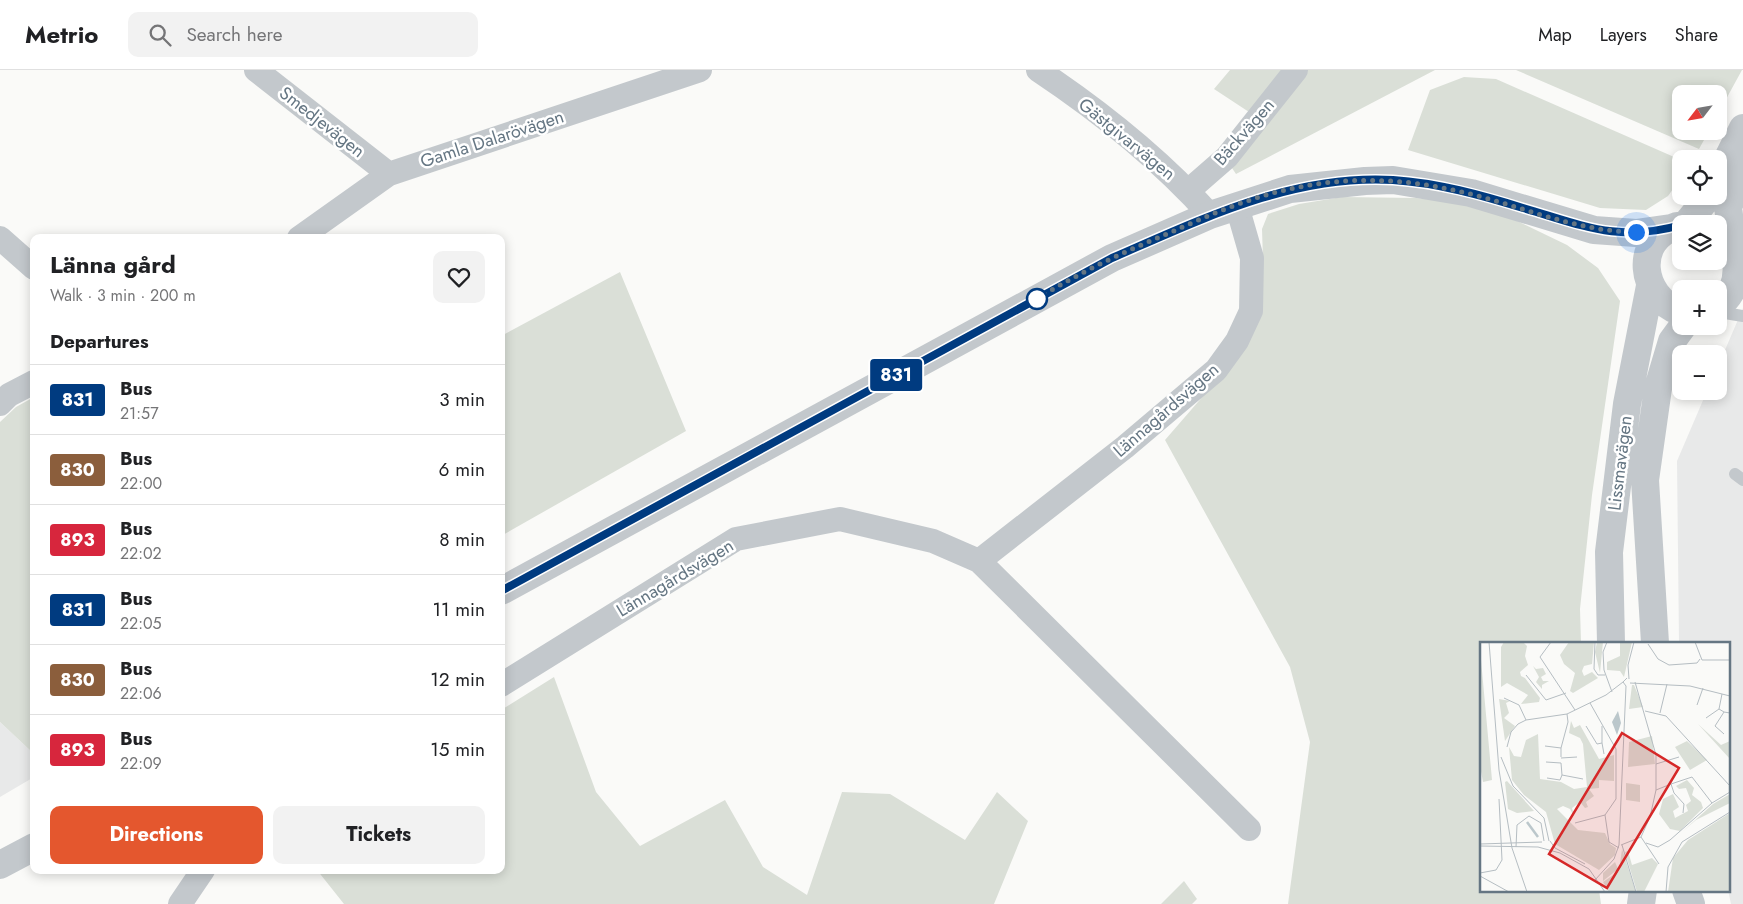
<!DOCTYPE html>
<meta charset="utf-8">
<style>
body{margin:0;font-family:Jost,sans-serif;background:#f2f2f2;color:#202124;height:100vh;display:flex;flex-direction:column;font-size:19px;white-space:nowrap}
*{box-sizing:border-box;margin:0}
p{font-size:16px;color:#757577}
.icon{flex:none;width:28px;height:28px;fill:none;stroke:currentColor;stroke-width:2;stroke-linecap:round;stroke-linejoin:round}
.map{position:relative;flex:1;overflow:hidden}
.panel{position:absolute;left:30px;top:164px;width:475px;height:640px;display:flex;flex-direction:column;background:#fff;border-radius:10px;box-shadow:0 2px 12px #0003}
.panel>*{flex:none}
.badge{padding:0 10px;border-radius:4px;font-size:18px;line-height:32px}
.needle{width:32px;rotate:239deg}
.fabs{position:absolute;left:1672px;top:15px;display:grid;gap:10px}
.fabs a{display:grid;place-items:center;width:55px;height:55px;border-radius:10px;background:#fff;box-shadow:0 2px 12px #0003;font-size:25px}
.you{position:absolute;width:25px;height:25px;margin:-12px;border:4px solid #fff;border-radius:50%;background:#1a73e8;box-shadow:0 0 0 8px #1a73e833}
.map>.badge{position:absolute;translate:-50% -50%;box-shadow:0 0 0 2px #fff}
h2{padding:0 20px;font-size:19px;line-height:45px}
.round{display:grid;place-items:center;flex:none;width:52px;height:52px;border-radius:10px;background:#f2f2f2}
.headline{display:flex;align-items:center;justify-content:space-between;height:85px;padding:0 20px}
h1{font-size:24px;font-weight:700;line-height:38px}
.primary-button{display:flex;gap:10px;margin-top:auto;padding:10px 20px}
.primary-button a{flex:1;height:58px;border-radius:10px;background:#e4572e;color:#fff;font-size:20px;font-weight:700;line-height:58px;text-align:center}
.primary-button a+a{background:#f2f2f2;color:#202124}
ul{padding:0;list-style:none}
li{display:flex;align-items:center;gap:15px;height:70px;padding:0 20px;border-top:1px solid #e0e0e0}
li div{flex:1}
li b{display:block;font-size:19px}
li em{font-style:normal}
li .badge{min-width:55px;font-weight:700;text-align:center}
header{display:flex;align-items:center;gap:30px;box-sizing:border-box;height:70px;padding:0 25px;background:#fff;border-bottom:1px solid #e0e0e0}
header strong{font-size:24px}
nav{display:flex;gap:28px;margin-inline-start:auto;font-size:18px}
.search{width:350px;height:45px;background:#f2f2f2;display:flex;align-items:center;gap:12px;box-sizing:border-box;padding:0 18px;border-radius:10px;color:#757577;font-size:19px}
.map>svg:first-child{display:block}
.built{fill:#e8e9e9}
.green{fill:#dadfd7}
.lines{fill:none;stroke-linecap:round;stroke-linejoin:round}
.service{stroke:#c3c8cc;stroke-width:12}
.minor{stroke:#c3c8cc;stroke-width:24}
.tertiary{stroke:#c3c8cc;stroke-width:28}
.line-casing{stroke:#fff;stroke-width:11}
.line{stroke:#003b80;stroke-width:8}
.walk{stroke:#657683;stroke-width:5;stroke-dasharray:0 9}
.stop-dot{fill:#fff;stroke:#003b80;stroke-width:2.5}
.labels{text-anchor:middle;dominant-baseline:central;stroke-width:5;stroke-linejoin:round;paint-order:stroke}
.street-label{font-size:18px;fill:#657683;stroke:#fff}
.inset-river{fill:none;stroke:#bbc7cb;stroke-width:2.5}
.inset-road{fill:none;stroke:#b5bdc2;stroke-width:1}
.view{fill:#d62828;fill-opacity:0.15;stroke:#d62828;stroke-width:2.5}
.inset-edge{fill:none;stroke:#657683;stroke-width:2.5}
</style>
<header>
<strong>Metrio</strong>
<div class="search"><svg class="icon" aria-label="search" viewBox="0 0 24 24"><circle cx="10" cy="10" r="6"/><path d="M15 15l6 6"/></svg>Search here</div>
<nav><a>Map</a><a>Layers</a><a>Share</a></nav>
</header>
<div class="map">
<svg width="1743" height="834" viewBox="0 0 1743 834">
<rect width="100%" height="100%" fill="#fafaf8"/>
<path class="built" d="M 1743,238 L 1743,834 L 1731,834 L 1728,820 L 1729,573 L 1679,573 L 1677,391 L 1707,321 L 1719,321 L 1719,294 Z
M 0,652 L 34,684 L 34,707 L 0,727 Z"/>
<path class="green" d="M 1230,0 L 1282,0 L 1249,42 L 1214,19 Z
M 1307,0 L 1435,0 L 1236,104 L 1230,95 Z
M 1516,0 L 1742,0 L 1719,42 L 1719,24 L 1681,24 L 1681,61 L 1709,61 L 1699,79 Z
M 1464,7 L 1496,9 L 1681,90 L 1681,108 L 1668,126 L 1646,140 L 1600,138 L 1408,80 L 1430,20 Z
M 1342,127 L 1416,128 L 1484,135 L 1567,175 L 1598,198 L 1620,231 L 1592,425 L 1580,539 L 1581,573 L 1482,573 L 1482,820 L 1599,820 L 1601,834 L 1288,834 L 1310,672 L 1290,597 L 1165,370 L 1217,310 L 1263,190 L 1262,159 L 1268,144 L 1299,134 Z
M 620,202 L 686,361 L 501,466 L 501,266 Z
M 34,327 L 34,684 L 0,652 L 0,352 L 16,337 Z
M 554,607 L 596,722 L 640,776 L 725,730 L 763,797 L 807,825 L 842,722 L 890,724 L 965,770 L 997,722 L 1028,751 L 994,834 L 344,834 L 317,800 L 501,800 L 501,640 Z
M 1184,811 L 1197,829 L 1192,834 L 1161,834 Z"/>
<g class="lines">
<path class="service" d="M 1719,242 L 1743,246
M 1735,404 L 1743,410"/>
<path class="minor" d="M 256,0 L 389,104
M 1038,0 C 1101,42 1160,89 1210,145
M 1188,121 L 1227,87 L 1296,0
M 0,168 L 34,198
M 299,168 L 389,104 L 700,0
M 0,334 L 9,325 L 34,312
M 979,491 L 1125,377 L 1216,300 L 1237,271 L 1251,241 L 1252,188 L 1237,136
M 501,615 L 736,469 L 840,449 L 933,471 L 979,491 L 1249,759
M 180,834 L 203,800"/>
<path class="tertiary" d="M 1719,106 L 1743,58
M 1687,153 L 1709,126
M 1677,156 C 1633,169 1639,227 1681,242
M 1719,162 C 1742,179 1743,218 1719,235
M 1733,177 L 1728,137 L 1743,102
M 501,521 L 1112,188 L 1210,145 L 1290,119 L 1365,111 L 1393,110 L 1471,123 L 1594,160 L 1636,163 L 1671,158
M 1611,573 L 1609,482 L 1627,334 L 1650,216
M 1655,573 L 1645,410 L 1658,318 L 1672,271 L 1683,256
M 0,795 L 34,777
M 1686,820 L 1691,834
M 1641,834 L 1643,820"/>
</g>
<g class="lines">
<g class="line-casing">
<path id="line" d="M 501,521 L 1112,188 C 1202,149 1293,104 1393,110 C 1438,113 1481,125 1523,138 C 1582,155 1618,173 1681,155"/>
</g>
<use href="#line" class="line"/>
<path class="walk" d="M 1037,229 C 1081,201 1129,180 1176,160 C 1212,144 1251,127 1290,119 C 1342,107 1397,108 1448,119 C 1511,131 1572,162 1636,162"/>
</g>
<circle class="stop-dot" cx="1037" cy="229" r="10"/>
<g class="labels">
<g class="street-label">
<text transform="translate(322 52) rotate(38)">Smedjevägen</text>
<text transform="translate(1244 62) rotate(-49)">Bäckvägen</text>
<text transform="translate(492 69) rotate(-18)">Gamla Dalarövägen</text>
<text transform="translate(1127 69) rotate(39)">Gästgivarvägen</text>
<text transform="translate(1166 340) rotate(-41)">Lännagårdsvägen</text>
<text transform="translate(1620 393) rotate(-83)">Lissmavägen</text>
<text transform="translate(675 508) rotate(-31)">Lännagårdsvägen</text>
</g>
</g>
<g transform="translate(1480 572)">
<rect width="250" height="250" fill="#fafaf8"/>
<path d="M 24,0 L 43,0 L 47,4 L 45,14 L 48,23 L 40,30 L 41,34 L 45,36 L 60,56 L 59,60 L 41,62 L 48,53 L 27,41 L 21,45 L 21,5 ZM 89,0 L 114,0 L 112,22 L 104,24 L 102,29 L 104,34 L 112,30 L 118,36 L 93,51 L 90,49 L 95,31 L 84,22 L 80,13 ZM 117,0 L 123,0 L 120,31 L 115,10 ZM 140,0 L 152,0 L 144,35 L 140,29 L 127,28 L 127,20 L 140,14 ZM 0,7 L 12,138 L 3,140 L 0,124 ZM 53,24 L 56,27 L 63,26 L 66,32 L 61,35 L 63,39 L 69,39 L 62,43 L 62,47 L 56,40 L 59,35 ZM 152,43 L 154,43 L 163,65 L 149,67 ZM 19,57 L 30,59 L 26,61 L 29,71 L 24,76 L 35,84 L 25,99 ZM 91,79 L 94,86 L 100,83 L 119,117 L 134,113 L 134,139 L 119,138 L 119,146 L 109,147 L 114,154 L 106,160 L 108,165 L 105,166 L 100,160 L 92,166 L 94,174 L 90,167 L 83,164 L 77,167 L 98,188 L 125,191 L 130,202 L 136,206 L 135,213 L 119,228 L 75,202 L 66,170 L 44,153 L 32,138 L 29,105 L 34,114 L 41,115 L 46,98 L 58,92 L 60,137 L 81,140 L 94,147 L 107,145 L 103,102 L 100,96 L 89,91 ZM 218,82 L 241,103 L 250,99 L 250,117 ZM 172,94 L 175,122 L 148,125 L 149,100 ZM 207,99 L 227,118 L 210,128 L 195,105 ZM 207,138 L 214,146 L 212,153 L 221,160 L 223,166 L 200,189 L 190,187 L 179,172 L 183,157 L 193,152 L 199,165 L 193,169 L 195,176 L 208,169 L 206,163 L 211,159 L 206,146 L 199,147 L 196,144 ZM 27,139 L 54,169 L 37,171 L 28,167 L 25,140 ZM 146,141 L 160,143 L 160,160 L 146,158 ZM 250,152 L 250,161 L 216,178 L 202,190 L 233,162 ZM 250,171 L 250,250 L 188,250 L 193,216 L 208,198 ZM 142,207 L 156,250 L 129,250 L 123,240 L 139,229 ZM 148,209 L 152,223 L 172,216 L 178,222 L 164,250 L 157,250 L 145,210 ZM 135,220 L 138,227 L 123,239 L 123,231 Z" fill="#dadfd7"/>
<path d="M 138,69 L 141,81 L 137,93 L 132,80 Z" fill="#bbc7cb"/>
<path class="inset-river" d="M 47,180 L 58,195"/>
<path class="inset-road" d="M 9,0 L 19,128 L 32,206 L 47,250M 71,0 L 60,15 L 95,68M 115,0 L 114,27 L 118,33 L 125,33M 127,0 L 123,10 L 124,28 L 132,50M 215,0 L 222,18 L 250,18M 168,2 L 178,17 L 189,23 L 217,21 L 220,17M 46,33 L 66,58 L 86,51M 149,37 L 148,23 L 154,0M 155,40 L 176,113 L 176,148 L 170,175 L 161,195M 150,41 L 210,44 L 250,54M 24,56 L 39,63 L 46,78M 217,63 L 223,46M 239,67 L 242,52M 165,69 L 186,74 L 250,144M 180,71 L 187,42M 226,76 L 239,67 L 244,70M 106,84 L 117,102 L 122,101 L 124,112M 244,92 L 235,84 L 244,70 L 250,71M 122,101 L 122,84M 65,104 L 81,106 L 81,115M 27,105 L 31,90 L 38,82 L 46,78 L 87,72 L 126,53 L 143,40M 81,106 L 88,80 L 87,72M 21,115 L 33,144 L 64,176 L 69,199M 81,116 L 97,115M 66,120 L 81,121 L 82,133M 176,122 L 199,115M 67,136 L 80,138 L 82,133 L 103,137M 176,148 L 191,142M 203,171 L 204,162 L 194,151 L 191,142 L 212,135 L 232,161M 125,173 L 129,200 L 139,206M 95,181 L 125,173 L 136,157 L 136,107 L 110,61M 161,195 L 179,222M 70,199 L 75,206 L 105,222M 166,201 L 178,205 L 190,198 L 232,161 L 250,150M 0,202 L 62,200M 141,203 L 161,195M 142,203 L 156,250M 0,204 L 58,205 L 80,211 L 109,227 L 125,250M 36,205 L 37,183 L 49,174 L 61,181 L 64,199M 0,231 L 16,228 L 22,218 L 19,157M 0,234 L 29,250M 115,238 L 134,217 L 139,203 L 146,44 L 143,40 L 147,36M 186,250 L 188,225 L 202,200 L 250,170"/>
<path class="view" d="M 142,91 L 199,126 L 127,246 L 69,212 Z"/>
<rect width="250" height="250" class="inset-edge"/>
</g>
</svg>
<div class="fabs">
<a><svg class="needle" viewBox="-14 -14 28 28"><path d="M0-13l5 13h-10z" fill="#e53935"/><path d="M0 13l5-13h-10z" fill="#757577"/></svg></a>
<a><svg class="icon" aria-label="locate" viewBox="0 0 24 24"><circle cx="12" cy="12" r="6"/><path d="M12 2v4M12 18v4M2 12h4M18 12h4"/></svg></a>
<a><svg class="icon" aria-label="layers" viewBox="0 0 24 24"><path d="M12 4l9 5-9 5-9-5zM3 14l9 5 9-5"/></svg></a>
<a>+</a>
<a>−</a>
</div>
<div class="you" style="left:1636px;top:162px"></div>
<b class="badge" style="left:896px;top:305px;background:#003b80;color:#fff">831</b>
<section class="panel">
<div class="headline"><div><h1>Länna gård</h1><p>Walk · 3 min · 200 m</p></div><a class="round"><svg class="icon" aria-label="heart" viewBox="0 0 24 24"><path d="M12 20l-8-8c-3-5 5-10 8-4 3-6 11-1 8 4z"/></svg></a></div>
<h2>Departures</h2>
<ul>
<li><span class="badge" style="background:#003b80;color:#fff">831</span><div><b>Bus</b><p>21:57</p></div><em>3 min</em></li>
<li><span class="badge" style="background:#8b5e3c;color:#fff">830</span><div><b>Bus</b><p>22:00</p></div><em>6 min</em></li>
<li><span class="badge" style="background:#d7263d;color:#fff">893</span><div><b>Bus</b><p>22:02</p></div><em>8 min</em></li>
<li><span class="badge" style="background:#003b80;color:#fff">831</span><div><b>Bus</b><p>22:05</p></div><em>11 min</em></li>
<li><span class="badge" style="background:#8b5e3c;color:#fff">830</span><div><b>Bus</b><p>22:06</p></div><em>12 min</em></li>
<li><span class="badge" style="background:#d7263d;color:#fff">893</span><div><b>Bus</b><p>22:09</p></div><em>15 min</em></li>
</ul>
<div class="primary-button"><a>Directions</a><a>Tickets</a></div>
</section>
</div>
